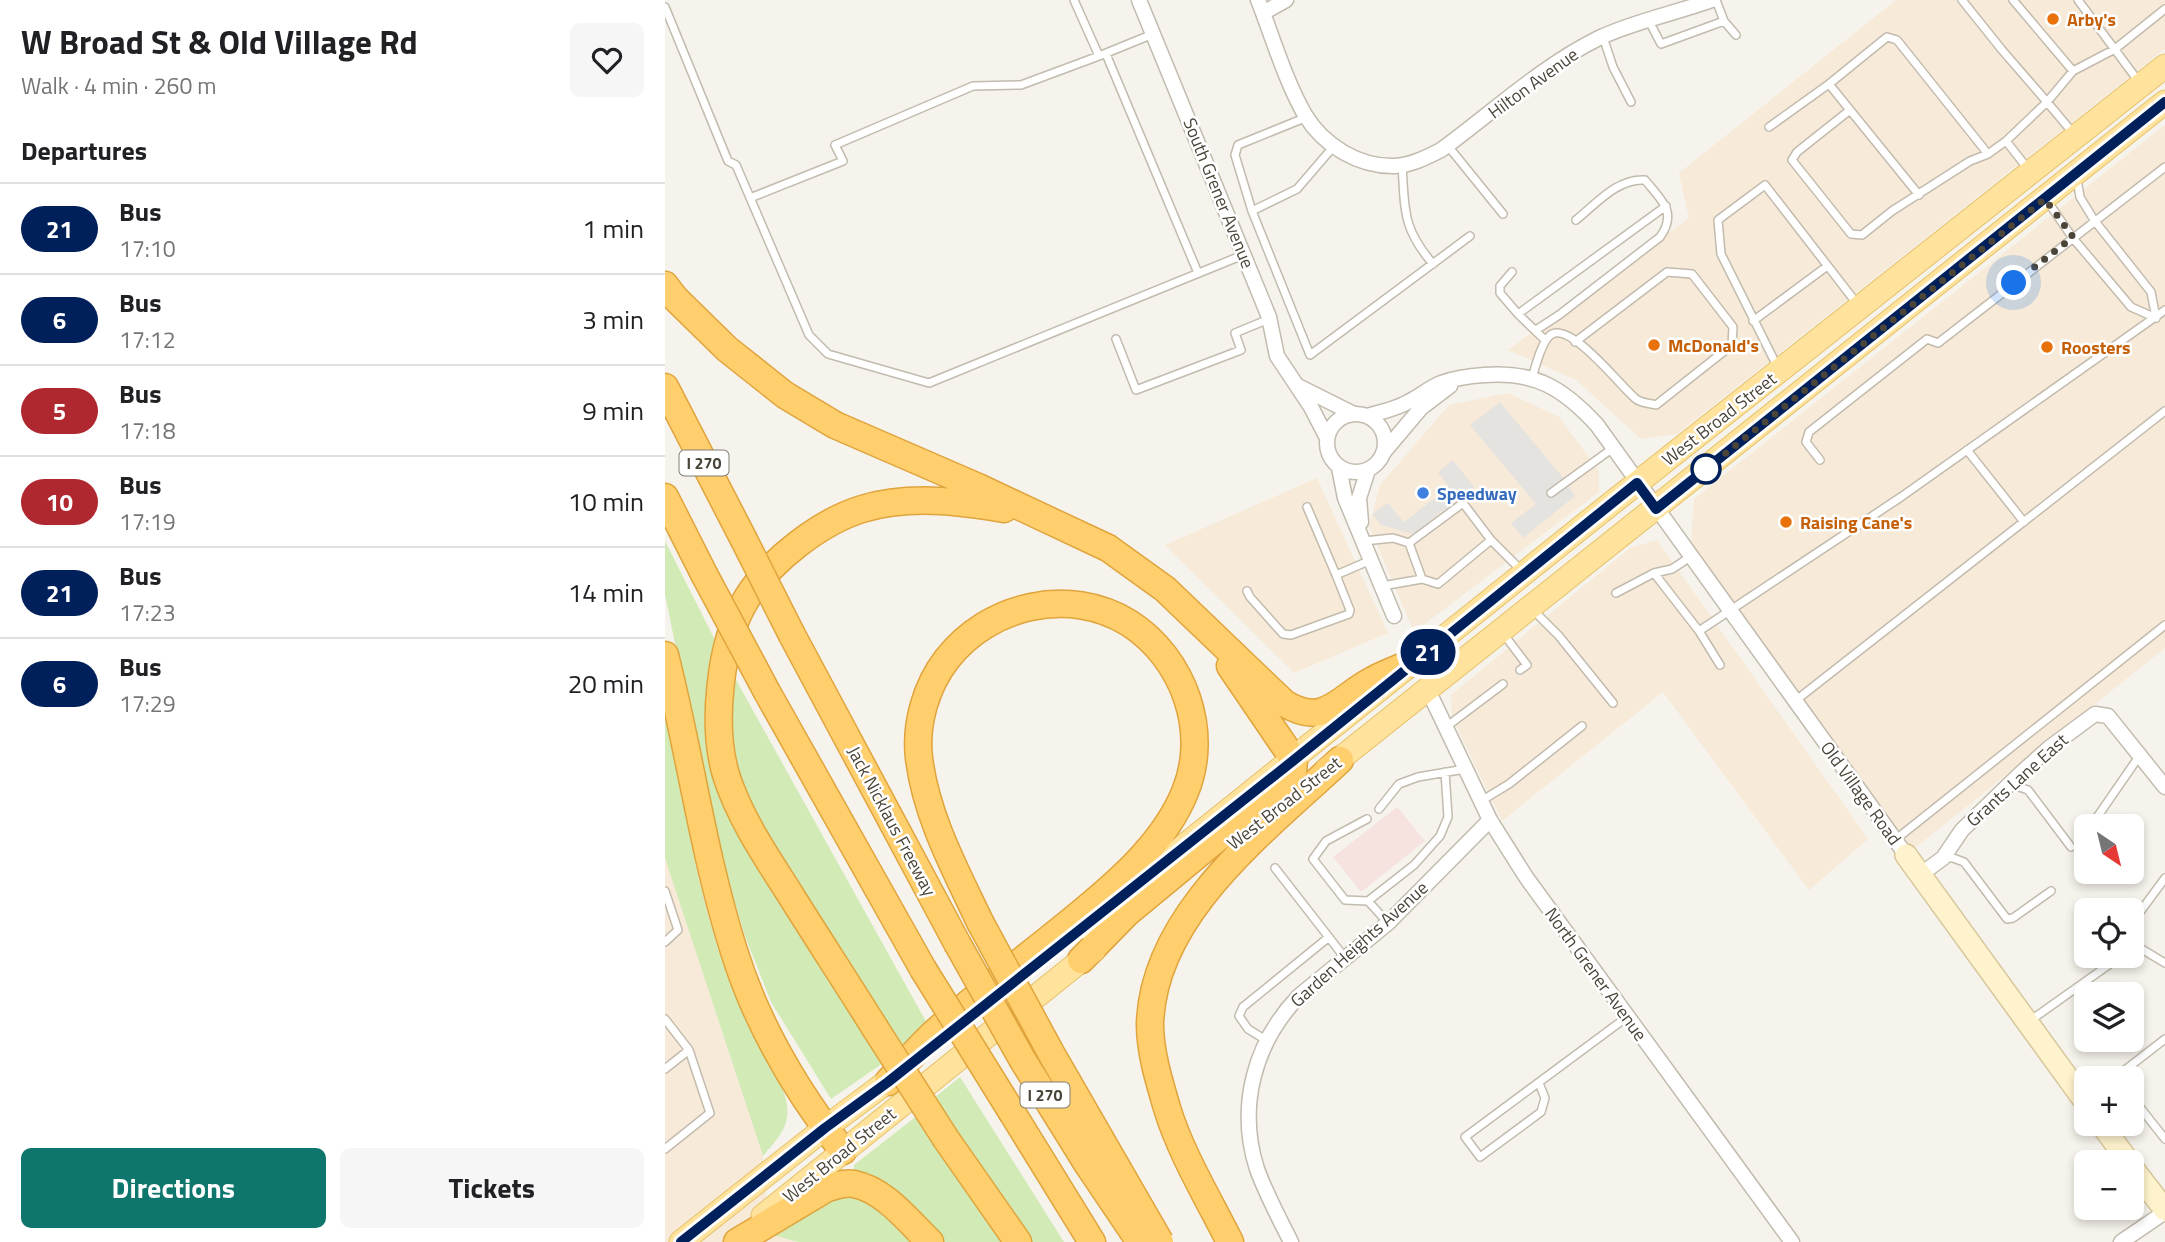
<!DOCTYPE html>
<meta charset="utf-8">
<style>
body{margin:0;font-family:"Titillium Web",sans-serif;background:#f6f6f6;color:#202124;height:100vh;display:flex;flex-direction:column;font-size:26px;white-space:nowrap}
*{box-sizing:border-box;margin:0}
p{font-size:23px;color:#757577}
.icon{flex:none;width:38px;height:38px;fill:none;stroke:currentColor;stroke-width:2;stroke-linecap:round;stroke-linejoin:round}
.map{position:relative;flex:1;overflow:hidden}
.details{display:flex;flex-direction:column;background:#fff;width:665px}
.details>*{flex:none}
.badge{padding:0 14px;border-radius:23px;font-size:24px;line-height:46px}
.needle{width:46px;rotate:145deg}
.controls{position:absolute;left:1409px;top:814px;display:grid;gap:14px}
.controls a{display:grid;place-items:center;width:70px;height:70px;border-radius:10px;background:#fff;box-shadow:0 4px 10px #0003;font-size:35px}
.you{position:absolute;width:35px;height:35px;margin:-18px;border:5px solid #fff;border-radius:50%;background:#1a73e8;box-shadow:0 0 0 10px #1a73e833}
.map>.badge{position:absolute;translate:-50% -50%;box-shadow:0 0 0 4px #fff}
h2{padding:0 21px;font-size:26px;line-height:63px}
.round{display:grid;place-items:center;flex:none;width:74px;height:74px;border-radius:10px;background:#f6f6f6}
.head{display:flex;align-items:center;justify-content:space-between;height:119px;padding:0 21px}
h1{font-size:33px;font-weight:700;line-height:52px}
.cta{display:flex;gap:14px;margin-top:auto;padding:14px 21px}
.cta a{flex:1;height:80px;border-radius:10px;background:#0f766e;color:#fff;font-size:28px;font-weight:700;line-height:80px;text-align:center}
.cta a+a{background:#f6f6f6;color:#202124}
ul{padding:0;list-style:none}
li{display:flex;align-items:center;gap:21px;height:91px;padding:0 21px;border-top:2px solid #e0e0e0}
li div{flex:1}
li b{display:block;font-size:26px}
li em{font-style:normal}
li .badge{min-width:77px;font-weight:700;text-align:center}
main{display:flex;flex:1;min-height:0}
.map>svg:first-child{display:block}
.commercial{fill:#f7ead8}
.medical{fill:#f6e3e0}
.green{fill:#d2eab5}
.parking{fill:#e5e3e0}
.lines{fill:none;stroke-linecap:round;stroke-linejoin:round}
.lane-casing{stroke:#c2bbae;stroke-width:10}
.street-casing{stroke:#c2bbae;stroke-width:17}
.secondary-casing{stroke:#d6c79b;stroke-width:24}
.primary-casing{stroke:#e6c16a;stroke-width:25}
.highway-casing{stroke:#e0a43c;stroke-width:29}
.lane{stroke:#fff;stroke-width:7}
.street{stroke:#fff;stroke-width:14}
.secondary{stroke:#fff3cd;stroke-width:21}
.primary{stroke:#ffe39c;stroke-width:23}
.highway{stroke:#ffcf6e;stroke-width:26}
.highway-bridge-casing{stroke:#e0a43c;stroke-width:29;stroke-linecap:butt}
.highway-bridge{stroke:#ffcf6e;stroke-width:26}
.line-casing{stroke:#fff;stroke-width:16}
.line{stroke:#00205b;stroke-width:10}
.walk{stroke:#4b4439;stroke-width:7;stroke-dasharray:0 12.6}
.food-dot{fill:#e8710a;stroke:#fff;stroke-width:2.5}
.stop-dot{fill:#fff;stroke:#00205b;stroke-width:3.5}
.shop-dot{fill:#3f7fe0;stroke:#fff;stroke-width:2.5}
.labels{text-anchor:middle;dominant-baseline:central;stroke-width:5;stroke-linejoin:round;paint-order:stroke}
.shield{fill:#fff;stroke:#817c74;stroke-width:2}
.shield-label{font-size:16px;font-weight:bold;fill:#4b4439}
.food-label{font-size:18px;font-weight:bold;fill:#c56008;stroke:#fff;text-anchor:start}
.street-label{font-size:18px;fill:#4b4439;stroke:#fff}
.shop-label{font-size:18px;font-weight:bold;fill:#366cbe;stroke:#fff;text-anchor:start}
</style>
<main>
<section class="details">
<div class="head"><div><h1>W Broad St &amp; Old Village Rd</h1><p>Walk · 4 min · 260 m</p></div><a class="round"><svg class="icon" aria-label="heart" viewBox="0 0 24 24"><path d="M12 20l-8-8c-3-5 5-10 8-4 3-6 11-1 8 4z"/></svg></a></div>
<h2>Departures</h2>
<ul>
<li><span class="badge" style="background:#00205b;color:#fff">21</span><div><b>Bus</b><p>17:10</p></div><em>1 min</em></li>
<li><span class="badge" style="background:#00205b;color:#fff">6</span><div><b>Bus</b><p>17:12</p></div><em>3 min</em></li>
<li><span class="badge" style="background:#af272f;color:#fff">5</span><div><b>Bus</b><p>17:18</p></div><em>9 min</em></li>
<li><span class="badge" style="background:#af272f;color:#fff">10</span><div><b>Bus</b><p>17:19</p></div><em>10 min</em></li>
<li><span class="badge" style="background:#00205b;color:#fff">21</span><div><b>Bus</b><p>17:23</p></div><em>14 min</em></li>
<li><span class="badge" style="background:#00205b;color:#fff">6</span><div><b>Bus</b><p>17:29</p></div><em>20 min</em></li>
</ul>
<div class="cta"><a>Directions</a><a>Tickets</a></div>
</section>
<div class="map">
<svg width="1500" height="1242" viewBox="0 0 1500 1242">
<rect width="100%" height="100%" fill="#f6f3ec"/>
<path class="commercial" d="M 1231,0 L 1500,0 L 1500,49 L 1012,434 L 976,439 L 911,380 L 843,350 L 1024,218 L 1014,173 Z
M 1500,125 L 1500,648 L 1241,855 L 1025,557 L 1029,499 Z
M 843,393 L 894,417 L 934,471 L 934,492 L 749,632 L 704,526 L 715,485 L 784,405 Z
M 652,478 L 723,633 L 629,673 L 500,545 Z
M 992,540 L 1203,839 L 1144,890 L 998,692 L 837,821 L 787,717 L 786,695 L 965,548 Z
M 0,858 L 98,1156 L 104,1234 L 133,1242 L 0,1242 Z"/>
<path class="medical" d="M 732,807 L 760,841 L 696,892 L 668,857 Z"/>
<path class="green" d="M 0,541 L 53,646 L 44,734 L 218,1063 L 166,1099 L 106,1002 L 80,936 L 48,831 L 0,594 Z
M 66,671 L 263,1025 L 235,1047 L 98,838 L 63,746 Z
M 0,691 C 15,783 28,878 59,966 C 69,995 81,1022 95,1049 C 103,1063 116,1080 120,1096 C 128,1124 115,1136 98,1156 L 0,858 Z
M 295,1077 L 399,1242 L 363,1242 L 269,1098 Z
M 253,1115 L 340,1242 L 274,1242 L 189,1172 L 189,1165 Z
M 187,1196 L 216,1208 L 251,1242 L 133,1242 L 104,1234 L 158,1201 Z"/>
<path class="parking" d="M 835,402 L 900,480 L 910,496 L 858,538 L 846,523 L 871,504 L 805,425 Z
M 788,460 L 809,487 L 748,534 L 716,525 L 707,514 L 723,503 L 739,522 L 784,487 L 773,472 Z"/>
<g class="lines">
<g class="lane-casing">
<path id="lane" d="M 409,0 L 434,56 L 488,34
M 1297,0 L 1337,50 L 1382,102 L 1341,141 L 1323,154 L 1305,161 L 1227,211 L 1197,235 L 1186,234 L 1127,160 L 1132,152 L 1185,110 L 1164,84 L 1222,37 L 1232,40 L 1323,154
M 1348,0 L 1408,71
M 1413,0 L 1474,82
M 0,7 L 63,161 L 71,165 L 144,335 L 163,354 L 264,383 L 578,255
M 984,21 L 996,44 L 1059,21 L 1051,0
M 1059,21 L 1071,35
M 938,37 L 948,67 L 966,102
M 441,54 L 533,273
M 1185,110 L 1254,195
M 642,117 L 573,145 L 570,155 L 587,211 L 645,355 L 805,236
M 1104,127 L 1164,84
M 1408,133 L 1382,102 L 1408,71 L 1450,49 L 1500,9
M 1341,141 L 1363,169
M 783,146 L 838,214
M 737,165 C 740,210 737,228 768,264
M 1412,179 L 1415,197 L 1429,220 L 1486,292 L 1491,318
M 85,198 L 178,161 L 170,145 L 308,86 L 356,85 L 434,56
M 1381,199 L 1407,237 L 1466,307 L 1491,318
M 587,211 L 632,189 L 669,146
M 847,272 L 835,286 L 835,293 L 853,314
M 1088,321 L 1161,267
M 871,330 L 894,315 L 995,237 C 1013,212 996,200 980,180 C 953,178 932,203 911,220
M 451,339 L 471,390 L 576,350 L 570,333 L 604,319
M 880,340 L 853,314 L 1001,206
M 1112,366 L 1056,254 L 1053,220 L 1100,185 L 1193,305
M 867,378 C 870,368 877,339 887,334 C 908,324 955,386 971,399 C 976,403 984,403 991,405 L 1067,345 L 1068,327 L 1027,274 L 1002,272 L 910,342
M 1302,450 L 1359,522
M 1155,460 L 1141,442 L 1144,432 L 1262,339 L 1273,343 L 1500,167
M 886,493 L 948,448
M 642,507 L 671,575
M 699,541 L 728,538 L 744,543 L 798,503 L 826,540 L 857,571
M 744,543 L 757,579 L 773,584 L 826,540
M 989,573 L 1007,569 L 1025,557
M 717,586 L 757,579
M 582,591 L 585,597 L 618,634 L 626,635 L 684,614 L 685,610 L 671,575 L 706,560
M 951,593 L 989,573 L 1034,631 L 1236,497 L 1500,310
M 869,611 L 894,636 L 948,703
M 1034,631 L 1055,665
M 837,632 L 862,665 L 855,670
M 1130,701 L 1500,411
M 781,727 L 838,684
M 1345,784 L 1363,790 L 1406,847
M 816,801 L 844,784 L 917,726
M 714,809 L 734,784 L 753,777 L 800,769
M 702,819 L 661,841 L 648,859 L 680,900 L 703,901 L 749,865 L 775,836 L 783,817 L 780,772
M 1426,826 L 1475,755
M 1420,836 L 1421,834
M 1230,840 L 1500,625
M 1279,858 L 1288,858 L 1299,862 L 1342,919 L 1348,918 L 1386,891
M 610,868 L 680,958
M 0,891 L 13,930 L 0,942
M 703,901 L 723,923
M 1475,912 L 1500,878
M 1475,948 L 1500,963
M 0,1019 L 24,1050 L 0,1069
M 1366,1020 L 1445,964
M 601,1040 L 583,1029 L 574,1016 L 578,1007 L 664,937
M 1460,1078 L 1460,1070 L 1500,1039
M 874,1083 L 880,1098 L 876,1112 L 815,1157 L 800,1137 L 962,1017
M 1466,1096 L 1500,1139
M 0,1149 L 45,1113 L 24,1050"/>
</g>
<g class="street-casing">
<path id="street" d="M 474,0 L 604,317 L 612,356 L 646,407 L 662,438
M 593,0 C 608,38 620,80 640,115 C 659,146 694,167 730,166 C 747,165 762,157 776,150 C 828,112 877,66 934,38 C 967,22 1011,13 1047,0
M 598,13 L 621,0
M 633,386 L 689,414
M662 443a29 29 0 1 1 58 0a29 29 0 1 1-58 0Z
M 702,416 C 716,412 731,409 743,402 C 755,396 764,388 776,383 C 790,378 804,376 819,375 C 870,371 898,388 932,425 L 1241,855
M 718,453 L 756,408 L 785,386
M 674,468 L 680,498 L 729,616
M 696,522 L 694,498 L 703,470
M 763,690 L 825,820 L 861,877 L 1127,1242
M 1255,875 L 1278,858 L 1297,830 L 1355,774 L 1384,748 L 1430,714 L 1443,716 L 1500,787
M 626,1242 C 614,1218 601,1194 592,1169 C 572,1107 589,1043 634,996 L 723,923 L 825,820
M 1456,1242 L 1500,1212"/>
</g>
<g class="secondary-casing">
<path id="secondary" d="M 1241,855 L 1421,1103
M 1436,1124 L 1464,1162
M 1466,1166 L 1500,1210"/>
</g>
<g class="primary-casing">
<path id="primary" d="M 661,770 L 1500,102
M 418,927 L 938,510 L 1500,66
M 98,1216 L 429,950
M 16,1242 L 160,1128 L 238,1070"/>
</g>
<g class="highway-casing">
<path id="highway" d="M 0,285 L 10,298 L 62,349 L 120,395 L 170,425 L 313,487 L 443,548 L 500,589 L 619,703 C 659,728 673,699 706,681 C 720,673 737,667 752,661
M 0,387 L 78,538
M 0,497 L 39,574
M 127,635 L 292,943
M 0,655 C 25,753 38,854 69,951 C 91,1022 132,1092 178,1151
M 102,692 L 258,969
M 416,960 L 462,913 L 600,799 L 628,772 L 629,760 L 565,666
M 210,1028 C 182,983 153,939 125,894 C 102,858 76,820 62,778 C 46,729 54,642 82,598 C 105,561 155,522 197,509 C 243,495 293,501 339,509
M 223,1082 C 238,1066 252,1049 268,1034 C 315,991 368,953 417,912 C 457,879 500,841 520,792 C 545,732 519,658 464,623 C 404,586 324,605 282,659 C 261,686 250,724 254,758 C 261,816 290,869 315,922
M 348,1114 L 427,1242
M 281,1139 L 353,1242
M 72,1242 L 162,1188 C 171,1186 180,1182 189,1184 C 220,1190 244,1222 265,1242
M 565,1242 C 544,1200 515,1152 502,1108 C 494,1081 485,1052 485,1024 C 488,913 601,830 675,760"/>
</g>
<use href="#lane" class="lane"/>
<use href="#street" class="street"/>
<use href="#secondary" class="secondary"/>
<use href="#primary" class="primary"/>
<use href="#highway" class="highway"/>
<g class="highway-bridge-casing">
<path id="highway-bridge" d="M 78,538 L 127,635
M 39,574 L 102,692
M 315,922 L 386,1053 L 495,1242
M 292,943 L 357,1059 L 423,1165 L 475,1242
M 258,969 L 348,1114
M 210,1028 L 281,1139"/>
</g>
<use href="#highway-bridge" class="highway-bridge"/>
</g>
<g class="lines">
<g class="line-casing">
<path id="line" d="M 16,1242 L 160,1128 L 223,1082 L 629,760 L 972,483 L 991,509 L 1500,102"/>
</g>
<use href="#line" class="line"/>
<path class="walk" d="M 1041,469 L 1380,199 L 1408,237 L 1349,283"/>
</g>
<g class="food-dot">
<circle cx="1388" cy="19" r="7"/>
<circle cx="989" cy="345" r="7"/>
<circle cx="1382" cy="347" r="7"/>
<circle cx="1121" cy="522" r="7"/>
</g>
<circle class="stop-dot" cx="1041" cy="469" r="14"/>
<circle class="shop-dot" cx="758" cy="493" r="7"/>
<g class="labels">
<g class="shield">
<rect x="14.5" y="450.5" width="49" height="25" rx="5"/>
<rect x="355.5" y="1082.5" width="49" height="25" rx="5"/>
</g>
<g class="shield-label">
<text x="39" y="463">I 270</text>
<text x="380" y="1095">I 270</text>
</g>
<g class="food-label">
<text x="1402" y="19">Arby's</text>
<text x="1003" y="345">McDonald's</text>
<text x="1396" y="347">Roosters</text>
<text x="1135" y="522">Raising Cane's</text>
</g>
<g class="street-label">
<text transform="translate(868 83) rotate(-36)">Hilton Avenue</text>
<text transform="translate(554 193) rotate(68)">South Grener Avenue</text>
<text transform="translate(1054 419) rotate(-38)">West Broad Street</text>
<text transform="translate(1352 780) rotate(-42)">Grants Lane East</text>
<text transform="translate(1196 793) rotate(54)">Old Village Road</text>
<text transform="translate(619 803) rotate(-38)">West Broad Street</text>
<text transform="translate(227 821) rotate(62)">Jack Nicklaus Freeway</text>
<text transform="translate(694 944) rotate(-42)">Garden Heights Avenue</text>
<text transform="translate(931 974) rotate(54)">North Grener Avenue</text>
<text transform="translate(174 1155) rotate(-39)">West Broad Street</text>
</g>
<g class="shop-label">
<text x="772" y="493">Speedway</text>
</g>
</g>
</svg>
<div class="controls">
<a><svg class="needle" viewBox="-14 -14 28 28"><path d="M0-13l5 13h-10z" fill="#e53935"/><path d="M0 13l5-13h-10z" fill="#757577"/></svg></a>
<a><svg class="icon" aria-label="locate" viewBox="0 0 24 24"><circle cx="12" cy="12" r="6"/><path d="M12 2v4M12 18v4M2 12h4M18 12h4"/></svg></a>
<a><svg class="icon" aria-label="layers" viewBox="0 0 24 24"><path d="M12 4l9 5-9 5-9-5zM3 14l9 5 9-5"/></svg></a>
<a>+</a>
<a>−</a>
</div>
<div class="you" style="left:1349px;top:283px"></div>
<b class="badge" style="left:763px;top:652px;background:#00205b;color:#fff">21</b>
</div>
</main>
